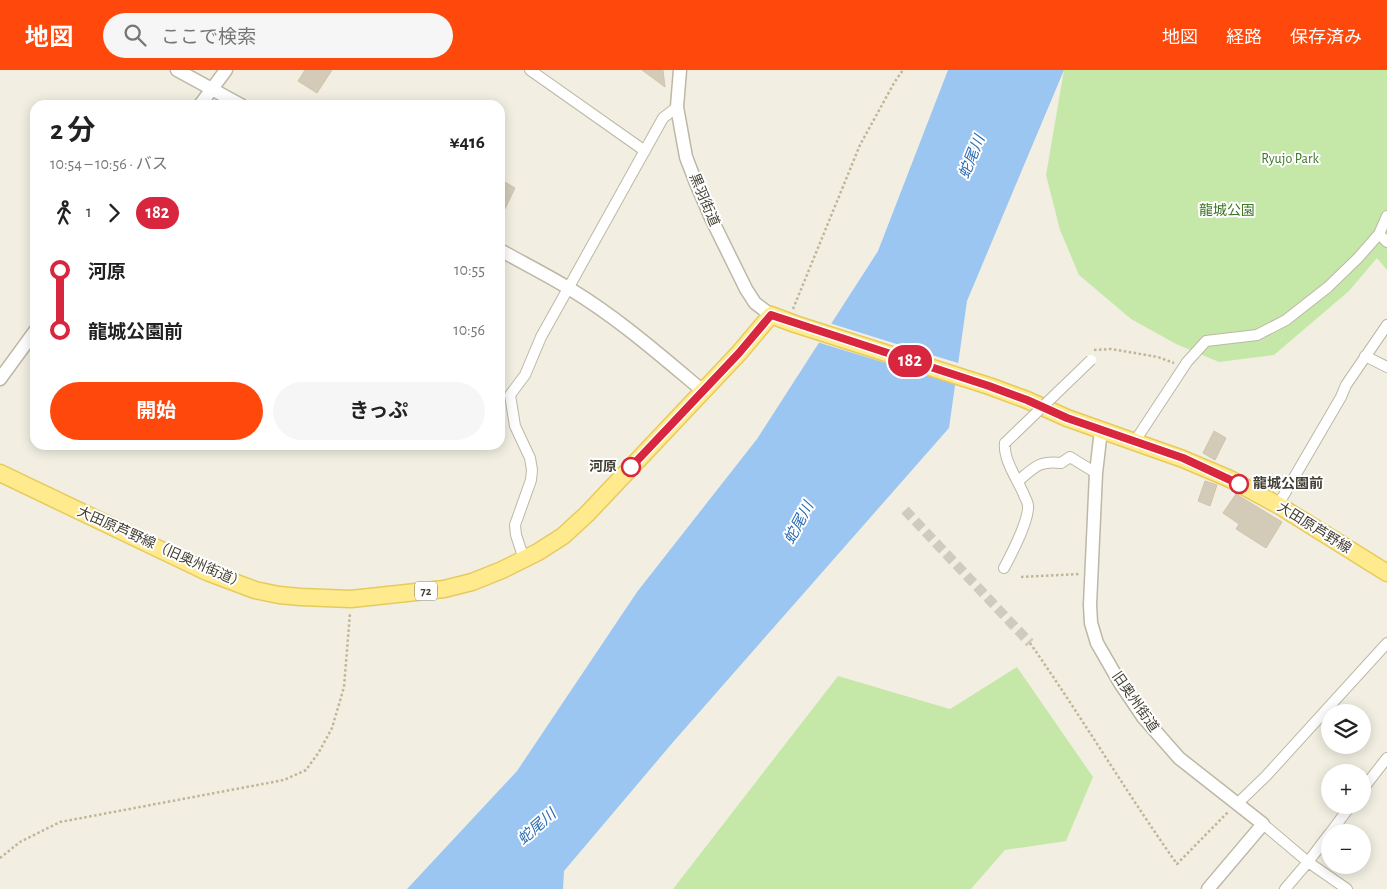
<!DOCTYPE html>
<html lang="ja">
<meta charset="utf-8">
<style>
body{margin:0;font-family:"Alegreya Sans","Noto Sans JP",sans-serif;background:#f6f6f6;color:#222;height:100vh;display:flex;flex-direction:column;font-size:19px;white-space:nowrap}
*{box-sizing:border-box;margin:0}
p{font-size:16px;color:#767676}
.icon{flex:none;width:28px;height:28px;fill:none;stroke:currentColor;stroke-width:2;stroke-linecap:round;stroke-linejoin:round}
.map{position:relative;flex:1;overflow:hidden}
.side{position:absolute;left:30px;top:30px;width:475px;height:350px;display:flex;flex-direction:column;background:#fff;border-radius:15px;box-shadow:0 2px 12px #0003}
.side>*{flex:none}
.badge{padding:0 10px;border-radius:16px;font-size:18px;line-height:32px}
.buttons{position:absolute;left:1321px;top:634px;display:grid;gap:10px}
.buttons a{display:grid;place-items:center;width:50px;height:50px;border-radius:50%;background:#fff;box-shadow:0 2px 12px #0003;font-size:25px}
.map>.badge{position:absolute;translate:-50% -50%;box-shadow:0 0 0 2px #fff}
.legs{display:flex;align-items:center;gap:8px;height:55px;padding:0 20px;font-size:16px}
.legs p{margin-inline-start:auto}
.head{display:flex;align-items:center;justify-content:space-between;height:85px;padding:0 20px}
h1{font-size:28px;font-weight:700;line-height:38px}
.button{display:flex;gap:10px;margin-top:auto;padding:10px 20px}
.button a{flex:1;height:58px;border-radius:30px;background:#ff490c;color:#fff;font-size:20px;font-weight:700;line-height:58px;text-align:center}
.button a+a{background:#f6f6f6;color:#222}
ul{padding:0 20px;list-style:none}
li{display:flex;align-items:center;gap:18px;height:60px;font-size:19px}
li i{display:grid;place-items:center;width:8px;height:100%;margin:0 6px;background:currentColor}
li i::after{content:'';width:12px;height:12px;margin:-6px;border:4px solid;border-radius:50%;background:#fff}
li p{margin-inline-start:auto}
li:first-child i{background:linear-gradient(#0000 50%,currentColor 0)}
li:last-child i{background:linear-gradient(currentColor 50%,#0000 0)}
header{display:flex;align-items:center;gap:30px;box-sizing:border-box;height:70px;padding:0 25px;background:#ff490c;color:#fff}
header strong{font-size:24px}
nav{display:flex;gap:28px;margin-inline-start:auto;font-size:18px}
.search{width:350px;height:45px;background:#f6f6f6;display:flex;align-items:center;gap:12px;box-sizing:border-box;padding:0 18px;border-radius:28px;color:#767676;font-size:19px}
.map>svg:first-child{display:block}
.green{fill:#c5e8a9}
.water{fill:#9cc6f2}
.pier{fill:#f2efe2}
.building{fill:#d3cbb8;stroke:#cfc4ab}
.lines{fill:none;stroke-linecap:round;stroke-linejoin:round}
.minor-tunnel{stroke:#cfccbf;stroke-width:10;stroke-dasharray:10 5;stroke-linecap:butt}
.minor-casing{stroke:#bdb7a5;stroke-width:12}
.tertiary-casing{stroke:#bdb7a5;stroke-width:15}
.primary-casing{stroke:#e6cb5c;stroke-width:19}
.path{stroke:#c0b596;stroke-width:2.5;stroke-dasharray:2.5 2.5;stroke-linecap:butt}
.minor{stroke:#fff;stroke-width:10}
.tertiary{stroke:#fff;stroke-width:12}
.primary{stroke:#ffea8e;stroke-width:16}
.minor-bridge-casing{stroke:#bdb7a5;stroke-width:12;stroke-linecap:butt}
.minor-bridge{stroke:#fff;stroke-width:10}
.line-1-casing{stroke:#fff;stroke-width:11}
.line-1{stroke:#d7263d;stroke-width:8}
.stop-1-dot{fill:#fff;stroke:#d7263d;stroke-width:2.5}
.labels{text-anchor:middle;dominant-baseline:central;stroke-width:4;stroke-linejoin:round;paint-order:stroke}
.shield{fill:#fff;stroke:#7b7970;stroke-width:1}
.shield-label{font-size:12px;font-weight:bold;fill:#433f33}
.park-label{font-size:14px;fill:#3c7625;stroke:#fff}
.street-label{font-size:14px;fill:#433f33;stroke:#fff}
.stop-label{font-size:14px;font-weight:bold;fill:#433f33;stroke:#fff;text-anchor:end}
.water-label{font-size:15px;font-style:italic;fill:#2a6bb1;stroke:#fff}
</style>
<header>
<strong>地図</strong>
<div class="search"><svg class="icon" aria-label="search" viewBox="0 0 24 24"><circle cx="10" cy="10" r="6"/><path d="M15 15l6 6"/></svg>ここで検索</div>
<nav><a>地図</a><a>経路</a><a>保存済み</a></nav>
</header>
<div class="map">
<svg width="1387" height="819" viewBox="0 0 1387 819">
<rect width="100%" height="100%" fill="#f2efe2"/>
<path class="green" d="M 1064,0 L 1387,0 L 1387,200 L 1377,188 L 1349,221 L 1274,285 L 1219,292 L 1176,274 L 1131,249 L 1079,205 L 1060,160 L 1046,105 Z
M 1017,597 L 1093,707 L 1066,771 L 1005,780 L 971,819 L 673,819 L 838,606 L 950,639 Z"/>
<path class="water" d="M 948,0 L 1064,0 L 967,231 L 949,358 L 674,671 L 564,801 L 563,819 L 407,819 L 517,701 L 637,522 L 757,369 L 878,181 Z"/>
<path class="pier" d="M 829,253 L 961,294 L 958,315 L 817,272 Z"/>
<path class="building" d="M 305,0 L 332,0 L 317,23 L 298,11 Z
M 642,0 L 663,0 L 665,17 Z
M 503,111 L 515,118 L 500,149 L 500,118 Z
M 1214,361 L 1226,368 L 1215,390 L 1203,383 Z
M 1205,411 L 1217,415 L 1210,436 L 1198,431 Z
M 1236,424 L 1282,452 L 1266,478 L 1236,459 L 1239,454 L 1223,443 Z"/>
<g class="lines">
<path class="minor-tunnel" d="M 905,440 L 1030,573"/>
<g class="minor-casing">
<path id="minor" d="M 530,0 L 645,81
M 1379,164 L 1387,172
M 1365,286 L 1387,297
M 1135,371 L 1187,292 L 1206,271 L 1257,265 L 1286,250 L 1328,217 L 1358,188 L 1379,164 L 1387,146
M 1018,411 C 1034,398 1039,390 1061,393 L 1070,387 L 1096,403
M 1278,435 L 1341,327 L 1346,315 L 1387,255
M 524,489 L 516,465 L 515,455 L 531,410 L 532,400 L 530,388 L 515,356 L 510,325 L 525,305 L 541,267 L 663,48 L 677,37
M 1004,498 C 1011,485 1029,450 1028,436 C 1028,432 1025,428 1024,425 C 1018,410 1003,390 1005,373
M 1362,720 L 1387,688
M 1238,733 L 1266,706 L 1387,573
M 1263,754 L 1308,792 L 1347,819
M 1331,762 L 1351,735
M 1285,819 L 1308,792 L 1330,763"/>
</g>
<g class="tertiary-casing">
<path id="tertiary" d="M 177,0 L 241,35
M 680,0 L 677,37 L 686,87 L 696,113 L 711,148 L 746,219 L 755,233 L 771,245
M 200,35 L 226,0
M 500,180 C 523,193 547,205 570,219 C 618,248 660,285 703,321
M 0,309 L 35,261
M 1101,360 L 1096,403 L 1090,535 L 1091,553 L 1097,573 L 1120,613 L 1143,647 L 1179,688 L 1263,754 L 1208,819"/>
</g>
<g class="primary-casing">
<path id="primary" d="M 0,403 L 207,502 L 255,520 L 279,525 L 301,527 L 351,529 L 444,519 L 472,512 L 502,500 L 538,482 L 563,466 L 587,444 L 739,283 L 771,245 L 795,254 L 989,316 L 1027,330 L 1067,348 L 1183,389 L 1230,409 L 1278,435 L 1387,503"/>
</g>
<path class="path" d="M 793,239 L 860,75 L 894,13 L 903,0
M 1094,280 L 1111,279 L 1158,287 L 1174,293
M 1021,507 L 1079,504
M 1030,573 C 1081,646 1126,722 1177,794 L 1229,741
M 0,788 L 20,772 L 60,752 L 284,710 L 306,700 L 319,682 L 332,658 L 344,617 L 350,543"/>
<use href="#minor" class="minor"/>
<use href="#tertiary" class="tertiary"/>
<use href="#primary" class="primary"/>
<g class="minor-bridge-casing">
<path id="minor-bridge" d="M 1005,373 L 1091,290"/>
</g>
<use href="#minor-bridge" class="minor-bridge"/>
</g>
<g class="lines">
<g class="line-1-casing">
<path id="line-1" d="M 631,397 L 739,283 L 771,245 L 989,316 L 1027,330 L 1067,348 L 1183,388 L 1239,414"/>
</g>
<use href="#line-1" class="line-1"/>
</g>
<g class="stop-1-dot">
<circle cx="631" cy="397" r="9"/>
<circle cx="1239" cy="414" r="9"/>
</g>
<g class="labels">
<rect class="shield" x="415" y="511.5" width="22" height="19" rx="4"/>
<g class="shield-label">
<text x="426" y="521">72</text>
</g>
<g class="park-label">
<text x="1290" y="89">Ryujo Park</text>
<text x="1227" y="141">龍城公園</text>
</g>
<g class="street-label">
<text transform="translate(704 130) rotate(67)">黒羽街道</text>
<text transform="translate(1314 458) rotate(32)">大田原芦野線</text>
<text transform="translate(161 478) rotate(24)">大田原芦野線（旧奥州街道）</text>
<text transform="translate(1135 632) rotate(55)">旧奥州街道</text>
</g>
<g class="stop-label">
<text x="617" y="397">河原</text>
<text x="1253" y="414" text-anchor="start">龍城公園前</text>
</g>
<g class="water-label">
<text transform="translate(972 87) rotate(-68)">蛇尾川</text>
<text transform="translate(799 453) rotate(-62)">蛇尾川</text>
<text transform="translate(537 757) rotate(-41)">蛇尾川</text>
</g>
</g>
</svg>
<div class="buttons">
<a><svg class="icon" aria-label="layers" viewBox="0 0 24 24"><path d="M12 4l9 5-9 5-9-5zM3 14l9 5 9-5"/></svg></a>
<a>+</a>
<a>−</a>
</div>
<b class="badge" style="left:910px;top:291px;background:#d7263d;color:#fff">182</b>
<section class="side">
<div class="head"><div><h1>2 分</h1><p>10:54 – 10:56 · バス</p></div><b>¥416</b></div>
<div class="legs"><svg class="icon" aria-label="walk" viewBox="0 0 24 24"><circle cx="13" cy="4" r="2"/><path d="M13 8l-2 6 4 7M11 14l-3 7M7 12l3-4h3l4 4"/></svg>1<svg class="icon" aria-label="forward" viewBox="0 0 24 24"><path d="M9 5l7 7-7 7"/></svg><b class="badge" style="background:#d7263d;color:#fff">182</b></div>
<ul>
<li><i style="color:#d7263d"></i><b>河原</b><p>10:55</p></li>
<li><i style="color:#d7263d"></i><b>龍城公園前</b><p>10:56</p></li>
</ul>
<div class="button"><a>開始</a><a>きっぷ</a></div>
</section>
</div>
